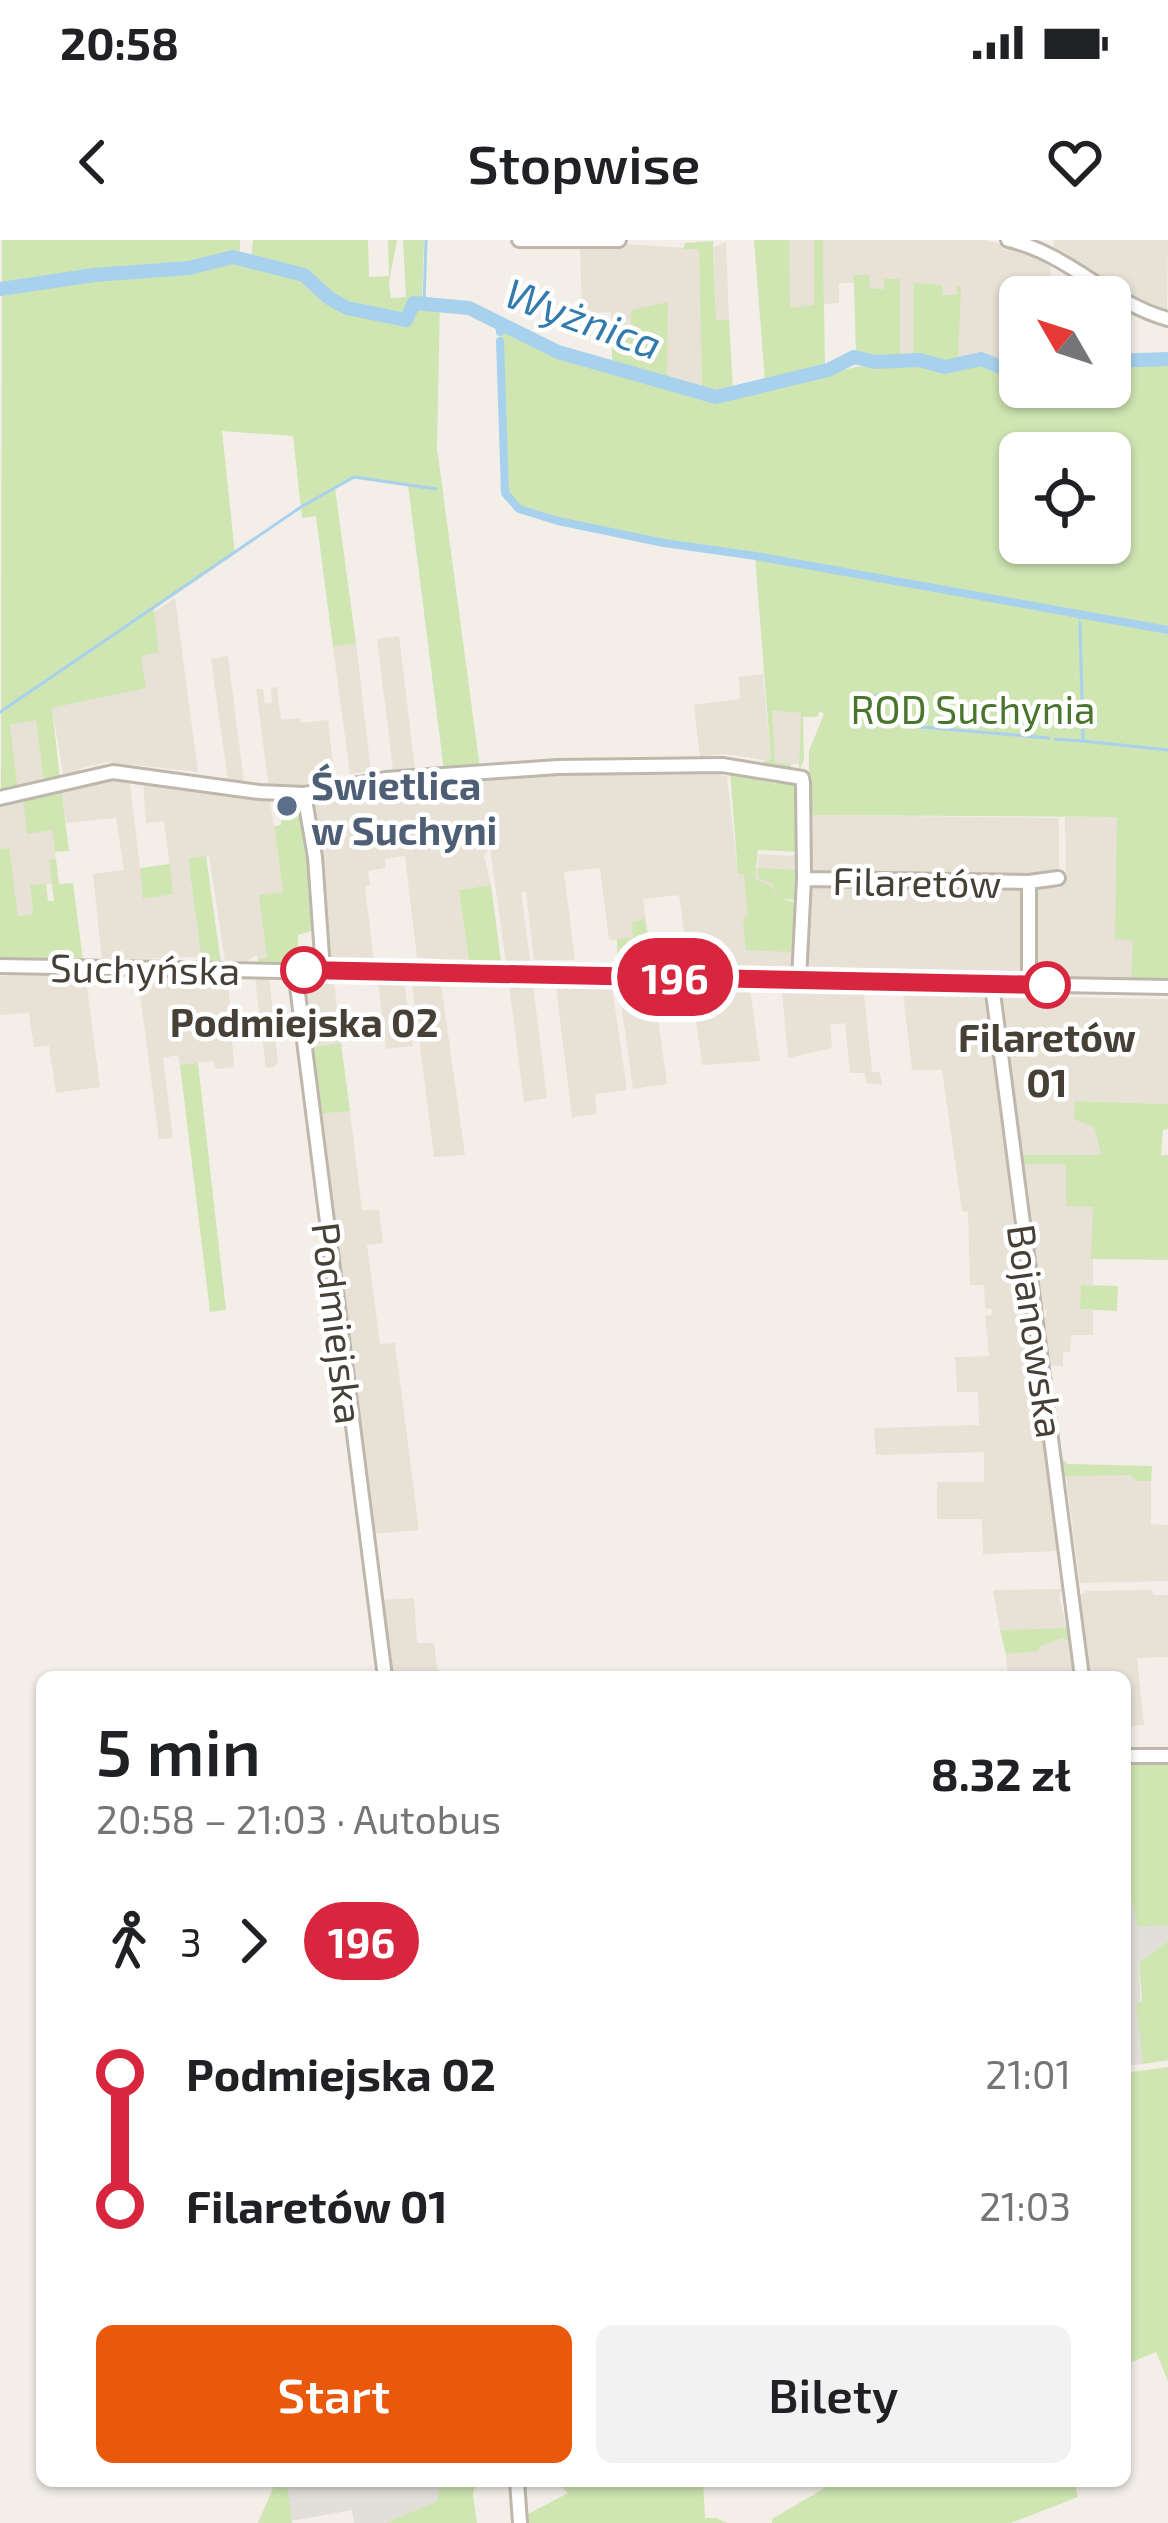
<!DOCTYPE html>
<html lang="pl">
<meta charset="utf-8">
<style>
body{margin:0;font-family:"Exo 2",sans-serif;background:#f2f2f2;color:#202124;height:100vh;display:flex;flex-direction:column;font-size:45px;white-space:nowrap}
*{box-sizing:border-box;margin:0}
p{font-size:39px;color:#757577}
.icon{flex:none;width:66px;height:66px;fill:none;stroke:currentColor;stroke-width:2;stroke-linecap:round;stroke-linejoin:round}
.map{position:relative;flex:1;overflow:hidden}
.sheet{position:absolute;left:36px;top:1431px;width:1095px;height:816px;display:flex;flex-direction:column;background:#fff;border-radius:18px;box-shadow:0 3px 9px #0004}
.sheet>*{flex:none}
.badge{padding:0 24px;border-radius:39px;font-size:42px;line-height:78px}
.needle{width:78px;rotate:309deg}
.buttons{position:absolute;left:999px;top:36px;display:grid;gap:24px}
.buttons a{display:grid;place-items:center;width:132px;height:132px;border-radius:18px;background:#fff;box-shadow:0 3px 9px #0004;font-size:60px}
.map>.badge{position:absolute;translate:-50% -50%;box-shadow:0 0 0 6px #fff}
.legs{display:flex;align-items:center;gap:18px;height:132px;padding:0 60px;font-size:39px}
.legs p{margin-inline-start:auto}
.overview{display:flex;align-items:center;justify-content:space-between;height:204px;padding:0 60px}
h1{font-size:66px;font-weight:600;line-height:90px}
.cta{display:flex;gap:24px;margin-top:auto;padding:24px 60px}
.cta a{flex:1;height:138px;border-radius:18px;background:#ea580c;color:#fff;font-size:48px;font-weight:600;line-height:138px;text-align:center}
.cta a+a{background:#f2f2f2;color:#202124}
ul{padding:0 60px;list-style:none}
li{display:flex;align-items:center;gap:42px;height:132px;font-size:45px}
li i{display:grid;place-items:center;width:18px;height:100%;margin:0 15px;background:currentColor}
li i::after{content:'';width:30px;height:30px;margin:-15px;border:9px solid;border-radius:50%;background:#fff}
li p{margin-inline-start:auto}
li:first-child i{background:linear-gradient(#0000 50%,currentColor 0)}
li:last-child i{background:linear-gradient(currentColor 50%,#0000 0)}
.status{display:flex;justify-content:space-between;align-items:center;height:84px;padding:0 60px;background:#fff;direction:ltr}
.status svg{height:33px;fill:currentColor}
header{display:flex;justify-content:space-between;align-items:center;height:156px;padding:0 60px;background:#fff;font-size:54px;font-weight:600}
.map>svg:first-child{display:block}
.residential{fill:#e7e1d6}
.industrial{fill:#e2ded9}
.green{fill:#cfe5b2;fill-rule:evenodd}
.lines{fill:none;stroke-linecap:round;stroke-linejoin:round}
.stream{stroke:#a7d1ed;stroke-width:3}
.canal{stroke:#a7d1ed;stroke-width:8}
.river{stroke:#a7d1ed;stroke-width:14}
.minor-casing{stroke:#beb7ab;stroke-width:18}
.minor{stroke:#fff;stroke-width:12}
.line-1-casing{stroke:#fff;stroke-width:27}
.line-1{stroke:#d7263d;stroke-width:18}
.service-dot{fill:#5c6f8a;stroke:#fff;stroke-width:4.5}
.stop-1-dot{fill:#fff;stroke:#d7263d;stroke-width:6}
.labels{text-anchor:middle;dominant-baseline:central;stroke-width:9;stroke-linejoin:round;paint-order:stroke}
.park-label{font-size:39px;fill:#49752c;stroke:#fff}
.service-label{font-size:39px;font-weight:bold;fill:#4e5e75;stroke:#fff;text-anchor:start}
.street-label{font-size:39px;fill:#464037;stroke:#fff}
.stop-label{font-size:39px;font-weight:bold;fill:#464037;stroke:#fff}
.water-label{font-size:42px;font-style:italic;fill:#347bad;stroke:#fff}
</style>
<div class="status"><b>20:58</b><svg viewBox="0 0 49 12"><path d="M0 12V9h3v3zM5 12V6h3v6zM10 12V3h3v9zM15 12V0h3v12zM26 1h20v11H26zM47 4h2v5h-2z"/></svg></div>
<header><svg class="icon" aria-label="back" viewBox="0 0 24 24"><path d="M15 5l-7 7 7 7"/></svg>Stopwise<svg class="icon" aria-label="heart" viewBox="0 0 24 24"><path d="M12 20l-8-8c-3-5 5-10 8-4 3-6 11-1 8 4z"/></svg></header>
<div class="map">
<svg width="1168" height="2283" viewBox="0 0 1168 2283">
<rect width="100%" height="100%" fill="#f3efe8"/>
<path class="residential" d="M 789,0 L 814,0 L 814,66 L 789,69 Z
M 823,0 L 984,0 L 1005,5 L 1006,11 L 1013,4 L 1051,20 L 1049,57 L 1020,57 L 1020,125 L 1003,124 L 975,114 L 937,124 L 920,118 L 900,119 L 900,112 L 856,112 L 854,43 L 839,43 L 839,63 L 824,64 Z
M 1054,0 L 1168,0 L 1167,75 L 1126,61 L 1126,53 L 1101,44 L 1101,34 L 1097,40 L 1080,31 L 1080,23 L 1074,25 L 1053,12 Z
M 726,2 L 729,80 L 716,80 L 714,7 Z
M 627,4 L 699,9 L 702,151 L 667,141 L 668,62 L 648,69 L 632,85 L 612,86 L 611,72 L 582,74 L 580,5 Z
M 175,358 L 198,532 L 107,522 L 79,529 L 79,535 L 64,538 L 52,468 L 145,448 L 141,416 L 159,411 L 154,372 Z
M 399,396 L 415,529 L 393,530 L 377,399 Z
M 356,403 L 371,531 L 350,534 L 333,407 Z
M 228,416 L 244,542 L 228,540 L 211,419 Z
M 763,434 L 771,521 L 726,514 L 700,517 L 694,465 L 740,459 L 739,437 Z
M 277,447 L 281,480 L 300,478 L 301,483 L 328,480 L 335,542 L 269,549 L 256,449 L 263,449 L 265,464 L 272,463 L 271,448 Z
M 771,471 L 801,473 L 801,524 L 775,524 Z
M 36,479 L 44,544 L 18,551 L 10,485 Z
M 721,528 L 721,536 L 727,536 L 738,633 L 758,628 L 759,614 L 799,616 L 797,660 L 780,659 L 796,663 L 792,735 L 728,734 L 727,728 L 689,726 L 679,655 L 643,659 L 653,732 L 618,732 L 617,700 L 609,700 L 600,628 L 564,632 L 575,720 L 534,720 L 526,652 L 521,652 L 531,727 L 513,726 L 506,722 L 490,608 L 484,615 L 491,645 L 459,650 L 469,723 L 417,717 L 405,616 L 385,619 L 385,628 L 368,631 L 370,645 L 365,647 L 374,722 L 330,720 L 312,559 L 378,543 Z
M 129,537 L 144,659 L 173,653 L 164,581 L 146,583 L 143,538 L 270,560 L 283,652 L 260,656 L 267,719 L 258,719 L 256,715 L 246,722 L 225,721 L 209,616 L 188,620 L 201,717 L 102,720 L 93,634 L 124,630 L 116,578 L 66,583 L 61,547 Z
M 23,559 L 52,590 L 56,619 L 49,621 L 52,644 L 30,646 L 33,675 L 18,676 L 8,608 L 0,609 L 0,564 Z
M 808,575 L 1059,578 L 1059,628 L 1031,635 L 808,632 Z
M 1065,577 L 1117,577 L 1168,742 L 1035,740 L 1036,648 L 1059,648 L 1066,637 Z
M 811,647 L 1022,648 L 1021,738 L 803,735 Z
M 41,735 L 86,739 L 100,847 L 56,853 L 49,806 L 34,807 L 29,773 L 0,775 L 0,736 Z
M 255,737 L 269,737 L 278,823 L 273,827 L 266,828 Z
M 138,739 L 228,740 L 234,827 L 216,829 L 214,821 L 180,825 L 178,815 L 163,818 L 173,898 L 159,899 Z
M 300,740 L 334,741 L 341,803 L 309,806 Z
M 378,741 L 404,741 L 413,806 L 386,809 Z
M 412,743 L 441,744 L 465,915 L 434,917 Z
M 509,744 L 533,745 L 547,858 L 524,862 Z
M 556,746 L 612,747 L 627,850 L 595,854 L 597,874 L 572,877 Z
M 750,748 L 760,821 L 702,825 L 692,749 Z
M 619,749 L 654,750 L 667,844 L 633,849 Z
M 782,752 L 864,752 L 872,832 L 880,832 L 882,845 L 866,843 L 865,833 L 850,833 L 845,783 L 830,785 L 832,808 L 788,818 Z
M 988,752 L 1010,908 L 1006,917 L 1015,952 L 1013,963 L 1017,968 L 1027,1038 L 1020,1039 L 1020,1043 L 1023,1048 L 1028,1048 L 1032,1074 L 1027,1074 L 1028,1083 L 1033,1083 L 1039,1131 L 1034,1139 L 1040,1140 L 1046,1198 L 1043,1206 L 1048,1210 L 1053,1238 L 1048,1243 L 1057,1311 L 983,1314 L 982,1279 L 937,1279 L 937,1242 L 984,1242 L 984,1212 L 876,1215 L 874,1188 L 979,1185 L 978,1152 L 957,1152 L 955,1117 L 989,1116 L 985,1076 L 992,1075 L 992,1069 L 985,1068 L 984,1045 L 970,1045 L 968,972 L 962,971 L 942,830 L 912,830 L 903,753 Z
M 1004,755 L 1036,756 L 1040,761 L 1049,761 L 1051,757 L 1168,759 L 1168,864 L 1075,861 L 1094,886 L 1101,915 L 1020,915 L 998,761 Z
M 350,871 L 362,970 L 379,970 L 383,1003 L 367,1005 L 380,1104 L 395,1103 L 419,1290 L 371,1294 L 352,1148 L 355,1142 L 351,1138 L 338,1038 L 342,1036 L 337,1028 L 330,979 L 323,906 L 326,904 L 325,894 L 319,893 L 317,874 Z
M 1067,923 L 1093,966 L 1093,1045 L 1081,1045 L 1081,1069 L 1093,1070 L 1093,1095 L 1071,1095 L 1070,1112 L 1063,1112 L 1063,1126 L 1046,1125 L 1045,1095 L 1040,1093 L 1038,1077 L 1046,1077 L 1047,1070 L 1038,1069 L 1023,924 Z
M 1069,1233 L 1130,1235 L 1137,1241 L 1151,1241 L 1151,1284 L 1168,1285 L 1168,1341 L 1080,1343 L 1066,1237 Z
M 1062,1349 L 1059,1357 L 1067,1389 L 1000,1390 L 993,1350 Z
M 1152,1350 L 1153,1355 L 1168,1355 L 1168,1417 L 1137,1418 L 1144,1485 L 1125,1487 L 1125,1437 L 1085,1437 L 1081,1355 L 1086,1351 Z
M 414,1358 L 417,1403 L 434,1403 L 438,1437 L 390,1437 L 381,1360 Z
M 1062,1398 L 1070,1398 L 1074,1437 L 1008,1437 L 1006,1414 L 1038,1411 L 1039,1407 Z"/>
<path class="industrial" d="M 1125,1634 L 1138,1686 L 1168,1685 L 1168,1701 L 1139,1722 L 1143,1824 L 1125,1826 Z
M 287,2241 L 441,2241 L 437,2261 L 385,2283 L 354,2283 L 352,2270 L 291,2281 Z"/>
<path class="green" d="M 2,0 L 240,0 L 240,16 L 251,18 L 253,0 L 368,0 L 369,37 L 389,36 L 388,0 L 397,0 L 389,42 L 391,58 L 406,57 L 403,0 L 424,0 L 422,60 L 440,62 L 437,208 L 480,528 L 444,531 L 408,245 L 354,237 L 335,248 L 356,403 L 333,407 L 316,276 L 302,278 L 293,196 L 222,191 L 235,314 L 154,369 L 159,412 L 141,416 L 146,448 L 52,468 L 60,539 L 44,544 L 36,480 L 10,485 L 18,551 L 1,555 Z
M 754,0 L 789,0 L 790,68 L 814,65 L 814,0 L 823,0 L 825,129 L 765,142 Z
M 713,1 L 716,80 L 729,80 L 733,150 L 717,155 L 702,151 L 699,9 L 683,9 L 685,3 Z
M 854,35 L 869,35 L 870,49 L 884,49 L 884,39 L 900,39 L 900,119 L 848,116 L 856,112 Z
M 914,43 L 942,45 L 943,55 L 957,55 L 957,46 L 961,46 L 958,117 L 949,123 L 913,118 Z
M 668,62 L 667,141 L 612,124 L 612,86 L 631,85 L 631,70 Z
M 499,85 L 559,115 L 717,159 L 856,127 L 919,122 L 944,129 L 981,121 L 1020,130 L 1020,147 L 1110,147 L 1110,124 L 1168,122 L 1168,388 L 822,329 L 1168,391 L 1168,742 L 1131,742 L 1133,701 L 1115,699 L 1117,577 L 809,575 L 809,511 L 824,474 L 820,471 L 817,477 L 803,477 L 804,520 L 799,531 L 801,473 L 772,471 L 775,523 L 791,524 L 791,532 L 763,528 L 764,521 L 771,520 L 755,316 L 664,303 L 558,281 L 519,269 L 505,253 ZM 1020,213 L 1110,213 L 1110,303 L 1020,303 Z
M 730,532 L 773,537 L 774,546 L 778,538 L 799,541 L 802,612 L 758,610 L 755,639 L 772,646 L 778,659 L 773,644 L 758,638 L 758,628 L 798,630 L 799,616 L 791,614 L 801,614 L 799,660 L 780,659 L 799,663 L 792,735 L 793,712 L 746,710 L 743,678 L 748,676 L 744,634 L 738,634 Z
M 61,547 L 69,611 L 55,612 L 52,590 L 27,594 L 23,559 L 0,562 Z
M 306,575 L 313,618 L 314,690 L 298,695 L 298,712 L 292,712 L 289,723 L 258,723 L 258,719 L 267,718 L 259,655 L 283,652 L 274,586 L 281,585 L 281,580 Z
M 9,608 L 18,676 L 33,674 L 30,645 L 46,644 L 48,661 L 54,661 L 49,620 L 56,619 L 59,644 L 73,643 L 83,720 L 0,720 L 0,609 Z
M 206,616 L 220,716 L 221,723 L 202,723 L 188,619 Z
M 170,624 L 173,654 L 143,659 L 140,628 Z
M 491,645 L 502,729 L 454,727 L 454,722 L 469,722 L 459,650 Z
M 645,679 L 652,726 L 722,727 L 723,734 L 618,732 L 617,699 L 633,698 L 632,682 Z
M 341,803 L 350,871 L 317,874 L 309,807 Z
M 198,823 L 226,1070 L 210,1072 L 180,825 Z
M 1075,861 L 1168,864 L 1168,889 L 1163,890 L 1161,915 L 1168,915 L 1168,1020 L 1091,1019 L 1093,967 L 1066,966 L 1066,924 L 1018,924 L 1017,915 L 1101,915 L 1094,887 L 1074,879 Z
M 1081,1045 L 1118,1046 L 1117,1071 L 1080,1069 Z
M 1052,1177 L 1057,1177 L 1062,1219 L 1068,1224 L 1152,1226 L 1151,1241 L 1137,1241 L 1130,1235 L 1060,1236 Z
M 1074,1388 L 1072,1401 L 1062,1398 L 1039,1407 L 1039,1411 L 1006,1414 L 1000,1390 Z
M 1125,1519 L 1168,1520 L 1168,1685 L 1138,1687 L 1125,1634 Z
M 1168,1701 L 1168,1820 L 1143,1824 L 1136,1764 L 1142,1761 L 1139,1722 Z
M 1168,1827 L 1168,2141 L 1156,2112 L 1125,2125 L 1125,1833 Z
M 276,2241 L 287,2241 L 292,2283 L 258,2283 Z
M 441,2241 L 507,2241 L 475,2243 L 473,2255 L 477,2283 L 385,2283 L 437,2261 Z
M 555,2241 L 703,2241 L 705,2278 L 716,2278 L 727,2283 L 524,2283 L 524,2276 L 568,2253 Z
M 823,2241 L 1074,2241 L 1078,2257 L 1011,2283 L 772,2283 L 772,2279 L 823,2249 Z"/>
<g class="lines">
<path class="stream" d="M 424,63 L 426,0
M 1079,374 L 1079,378
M 1080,383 L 1083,501 L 1168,510
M 876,455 L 906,457 L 905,476 L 909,486 L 1049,498
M 0,472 L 301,267 L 354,237 L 436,249
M 1055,499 L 1081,501"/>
<path class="canal" d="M 499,83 L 500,92
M 500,101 L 505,253 L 519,269 L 558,281 L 664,303 L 756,316 L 1168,390"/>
<path class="river" d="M 0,49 L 94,35 L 189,28 L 233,17 L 304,35 L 329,58 L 347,68 L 406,80 L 414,63 L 469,68 L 558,112 L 716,157 L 828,130 L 854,117 L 875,122 L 919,120 L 945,127 L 981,119 L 998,126 L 1020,128
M 1110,121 L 1168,119"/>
<g class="minor-casing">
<path id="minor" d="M 519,0 L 619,0
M 1008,0 C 1068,13 1109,63 1168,79
M 304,554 L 315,617 L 323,730
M 0,558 L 113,532 L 259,552 L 304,554 L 386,539 L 558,527 L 722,525 L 802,538 L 803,543 L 804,639 L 799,740
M 804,639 L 1029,642 L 1058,638
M 0,726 L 1168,747
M 295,730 L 385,1437
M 1029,744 L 1029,642
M 992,745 L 1082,1437
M 1125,1516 L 1168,1516
M 517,2241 L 520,2283"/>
</g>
<use href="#minor" class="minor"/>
</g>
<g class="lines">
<g class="line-1-casing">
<path id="line-1" d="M 304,730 L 1047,745"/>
</g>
<use href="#line-1" class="line-1"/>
</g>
<circle class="service-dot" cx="287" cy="566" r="12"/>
<g class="stop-1-dot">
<circle cx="304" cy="730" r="21"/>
<circle cx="1047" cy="745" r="21"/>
</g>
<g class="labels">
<g class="park-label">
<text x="973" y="468">ROD Suchynia</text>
</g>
<g class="service-label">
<text x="311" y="544">Świetlica<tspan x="311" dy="45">w Suchyni</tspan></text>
</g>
<g class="street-label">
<text transform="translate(917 641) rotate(1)">Filaretów</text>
<text transform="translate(145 728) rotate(1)">Suchyńska</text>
<text transform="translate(339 1083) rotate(83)">Podmiejska</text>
<text transform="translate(1037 1091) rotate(82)">Bojanowska</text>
</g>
<g class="stop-label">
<text x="304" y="781">Podmiejska 02</text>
<text x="1047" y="796">Filaretów<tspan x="1047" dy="45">01</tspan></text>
</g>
<g class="water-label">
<text transform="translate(584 77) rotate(20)">Wyżnica</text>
</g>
</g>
</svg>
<div class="buttons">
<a><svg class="needle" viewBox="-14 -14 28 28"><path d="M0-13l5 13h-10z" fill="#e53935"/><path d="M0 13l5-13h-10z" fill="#757577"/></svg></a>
<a><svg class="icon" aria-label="locate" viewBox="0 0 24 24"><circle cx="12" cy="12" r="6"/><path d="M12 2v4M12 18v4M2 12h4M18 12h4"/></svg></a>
</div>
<b class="badge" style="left:675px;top:737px;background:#d7263d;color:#fff">196</b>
<section class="sheet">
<div class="overview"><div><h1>5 min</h1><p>20:58 – 21:03 · Autobus</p></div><b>8.32 zł</b></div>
<div class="legs"><svg class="icon" aria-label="walk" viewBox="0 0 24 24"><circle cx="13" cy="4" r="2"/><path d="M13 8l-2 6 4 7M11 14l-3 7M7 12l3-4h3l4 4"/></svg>3<svg class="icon" aria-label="forward" viewBox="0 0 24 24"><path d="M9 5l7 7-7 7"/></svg><b class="badge" style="background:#d7263d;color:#fff">196</b></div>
<ul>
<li><i style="color:#d7263d"></i><b>Podmiejska 02</b><p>21:01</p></li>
<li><i style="color:#d7263d"></i><b>Filaretów 01</b><p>21:03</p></li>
</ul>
<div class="cta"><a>Start</a><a>Bilety</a></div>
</section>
</div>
